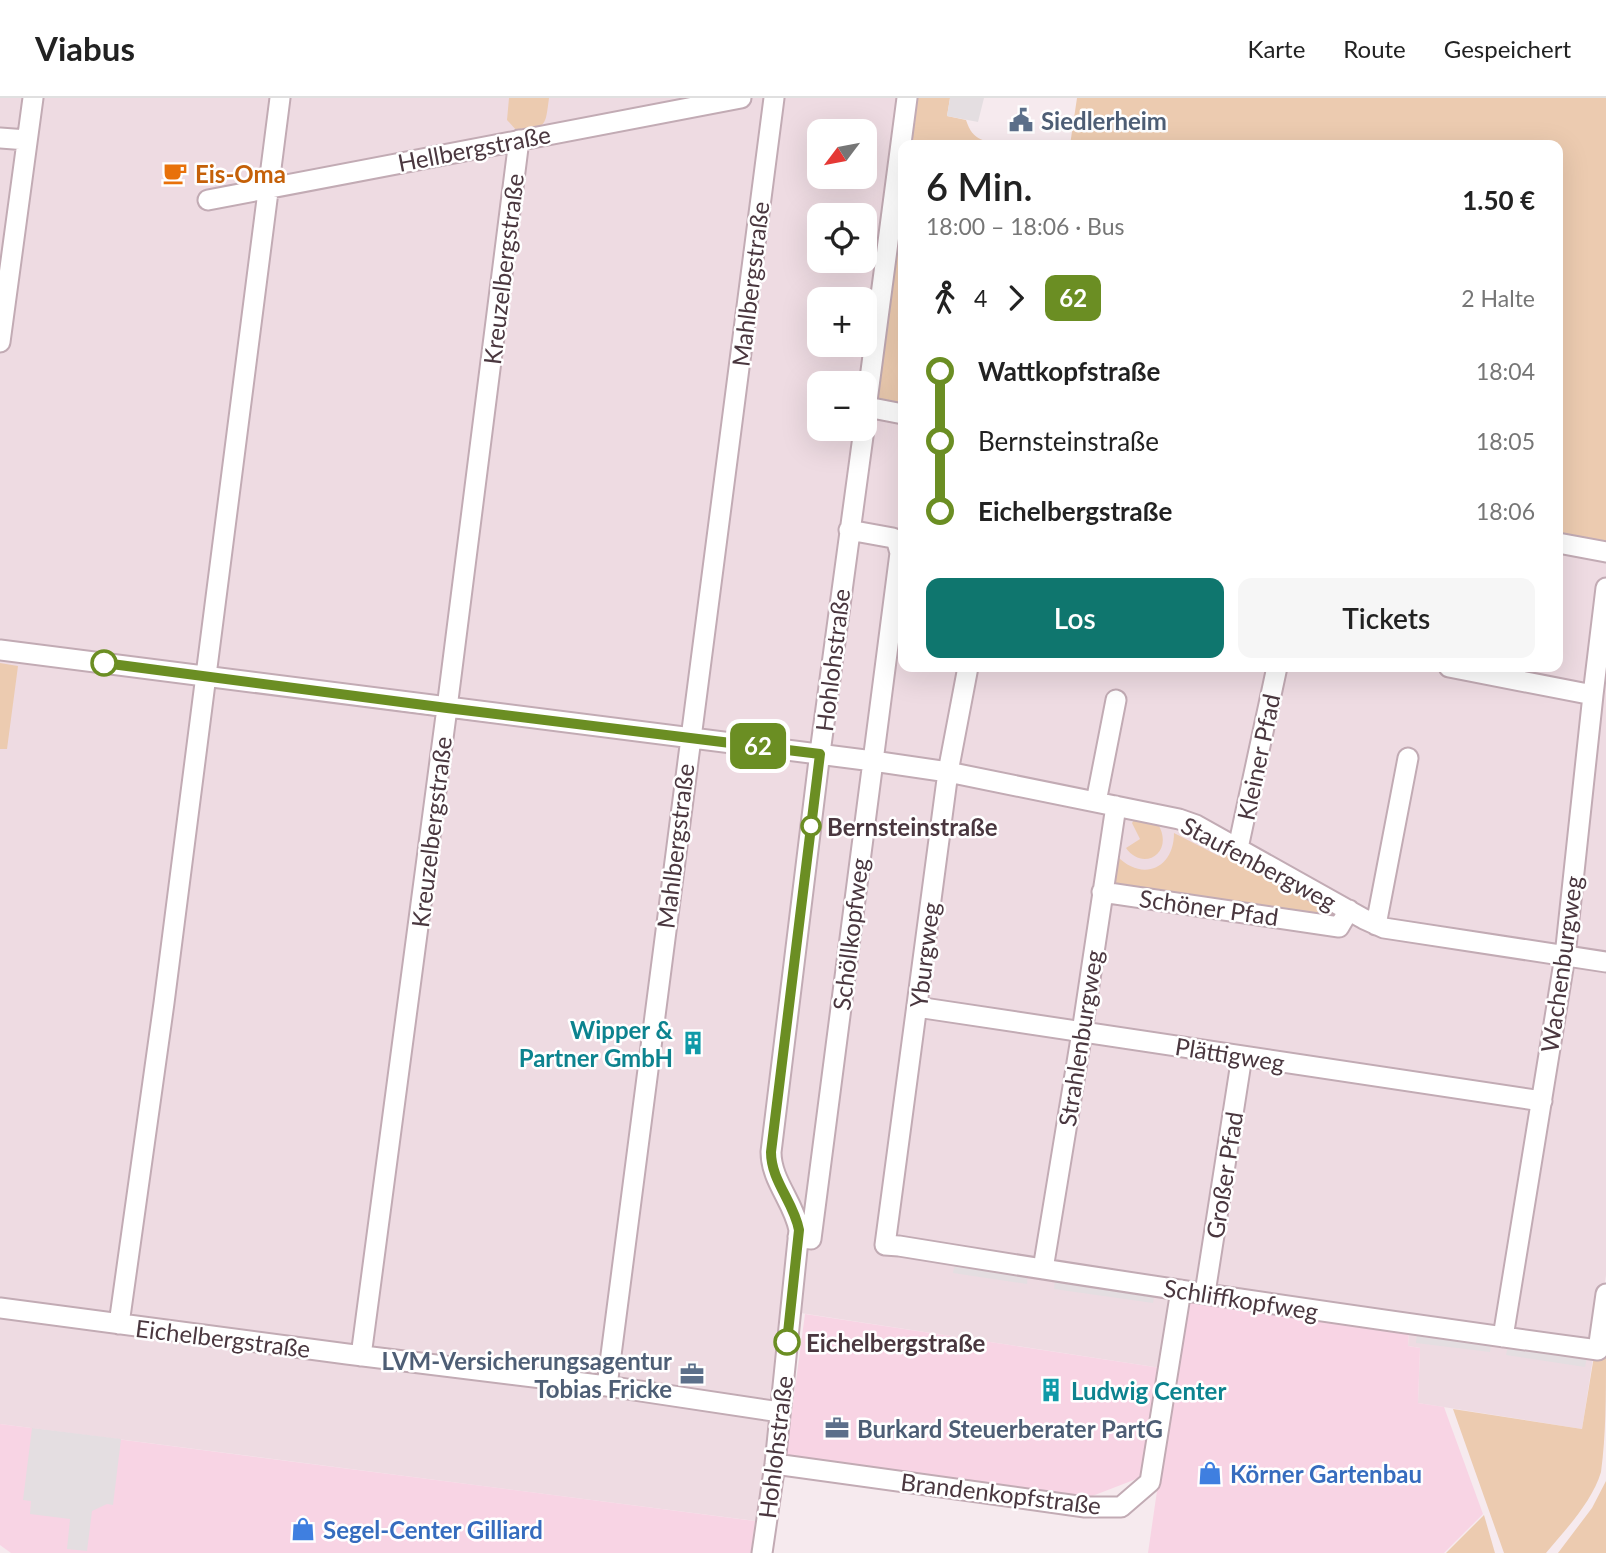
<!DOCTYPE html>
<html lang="de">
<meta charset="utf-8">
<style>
body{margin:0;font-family:Lato,sans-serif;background:#f6f6f6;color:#222;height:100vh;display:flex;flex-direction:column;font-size:26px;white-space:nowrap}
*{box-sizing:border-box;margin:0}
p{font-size:23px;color:#767676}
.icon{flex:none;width:38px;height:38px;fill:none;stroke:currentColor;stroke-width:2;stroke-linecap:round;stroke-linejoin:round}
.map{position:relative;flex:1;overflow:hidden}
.details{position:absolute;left:898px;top:42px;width:665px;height:532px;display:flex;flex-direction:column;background:#fff;border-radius:14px;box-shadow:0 7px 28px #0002}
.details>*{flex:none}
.badge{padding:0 14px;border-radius:10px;font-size:24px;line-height:46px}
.needle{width:46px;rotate:238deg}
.controls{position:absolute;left:807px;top:21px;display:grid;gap:14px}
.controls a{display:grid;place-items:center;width:70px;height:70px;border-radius:14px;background:#fff;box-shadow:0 7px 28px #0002;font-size:35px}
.map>.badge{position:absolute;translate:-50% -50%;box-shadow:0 0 0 4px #fff}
.legs{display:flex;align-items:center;gap:10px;height:77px;padding:0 28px;font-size:23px}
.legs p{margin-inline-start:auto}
.headline{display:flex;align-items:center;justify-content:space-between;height:119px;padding:0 28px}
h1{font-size:38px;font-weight:600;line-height:52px}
.primary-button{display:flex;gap:14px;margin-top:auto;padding:14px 28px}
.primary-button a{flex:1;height:80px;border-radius:14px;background:#0f766e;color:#fff;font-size:28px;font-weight:600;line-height:80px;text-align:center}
.primary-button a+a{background:#f6f6f6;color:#222}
ul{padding:0 28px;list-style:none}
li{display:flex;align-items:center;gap:24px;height:70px;font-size:26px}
li i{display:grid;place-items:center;width:10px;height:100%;margin:0 9px;background:currentColor}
li i::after{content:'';width:18px;height:18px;margin:-9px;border:5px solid;border-radius:50%;background:#fff}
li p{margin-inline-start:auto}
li:first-child i{background:linear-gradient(#0000 50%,currentColor 0)}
li:last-child i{background:linear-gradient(currentColor 50%,#0000 0)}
header{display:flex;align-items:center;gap:42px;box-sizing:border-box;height:98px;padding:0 35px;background:#fff;border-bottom:2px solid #e0e0e0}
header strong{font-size:33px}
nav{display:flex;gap:38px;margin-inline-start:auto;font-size:24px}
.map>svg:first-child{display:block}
.residential{fill:#eedbe2;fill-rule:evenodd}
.commercial{fill:#f8d4e4}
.green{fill:#eccbb0}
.parking{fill:#e4dee1}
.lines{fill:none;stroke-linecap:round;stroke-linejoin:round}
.minor-casing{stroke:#c2abb4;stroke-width:23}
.minor{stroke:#fff;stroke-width:19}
.line-1-casing{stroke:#fff;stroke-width:16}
.line-1{stroke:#6b8e23;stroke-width:10}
.stop-1-dot{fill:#fff;stroke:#6b8e23;stroke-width:3.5}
.labels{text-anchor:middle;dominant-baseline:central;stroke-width:5;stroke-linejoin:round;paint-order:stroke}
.service-label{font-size:24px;font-weight:bold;fill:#4e5e75;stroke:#fff;text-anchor:start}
.street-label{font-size:24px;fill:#4a373f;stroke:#fff}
.food-label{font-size:24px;font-weight:bold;fill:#c56008;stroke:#fff;text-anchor:start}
.stop-label{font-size:24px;font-weight:bold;fill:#4a373f;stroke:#fff;text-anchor:start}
.culture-label{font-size:24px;font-weight:bold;fill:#0d838f;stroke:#fff;text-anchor:end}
.shop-label{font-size:24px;font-weight:bold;fill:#366cbe;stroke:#fff;text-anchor:start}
</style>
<header>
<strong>Viabus</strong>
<nav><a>Karte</a><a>Route</a><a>Gespeichert</a></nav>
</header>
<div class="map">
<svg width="1606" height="1455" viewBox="0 0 1606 1455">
<rect width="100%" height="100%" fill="#f6eaee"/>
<path class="residential" d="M 0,0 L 898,0 L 861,285 L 819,285 L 819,331 L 864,331 L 865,316 L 903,323 L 903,569 L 1558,569 L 1558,451 L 1606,461 L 1606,1177 L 1582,1331 L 1418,1305 L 1420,1250 L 1408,1248 L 1410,1221 L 1170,1184 L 1161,1270 L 794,1214 L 772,1425 L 0,1326 ZM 819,33 L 864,33 L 864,79 L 819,79 ZM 819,117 L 864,117 L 864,163 L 819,163 ZM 819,201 L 864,201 L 864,247 L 819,247 Z"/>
<path class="commercial" d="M 1185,1200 L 1409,1234 L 1408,1248 L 1420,1250 L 1418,1305 L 1444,1309 L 1483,1416 L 1444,1455 L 1148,1455 Z
M 805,1216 L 1161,1270 L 1144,1378 L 1082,1402 L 786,1357 Z
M 0,1326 L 755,1423 L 751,1455 L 11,1455 L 0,1447 Z"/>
<path class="green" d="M 509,0 L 549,0 C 545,30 547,28 517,33 L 507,22 Z
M 913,0 L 950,0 L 947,18 L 966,22 C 973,44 985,43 1006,47 L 907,47 Z
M 1077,0 L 1606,0 L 1606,449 L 1558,439 L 1558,47 L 1070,47 Z
M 903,77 L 903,311 L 877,302 L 876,298 Z
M 0,565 L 18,568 L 7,651 L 0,651 Z
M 1140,720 L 1158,726 C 1175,755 1143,774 1126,750 L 1140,741 L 1132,725 L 1134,722 Z
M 1174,735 L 1219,758 L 1223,748 L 1340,814 L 1335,823 L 1113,788 L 1117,758 C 1142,784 1174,771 1174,735 Z
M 1594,1258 L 1606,1260 C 1606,1297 1606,1338 1601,1374 C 1592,1404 1566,1431 1546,1455 L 1504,1455 L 1453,1311 L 1582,1331 Z
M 1606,1383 L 1606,1455 L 1558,1455 L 1592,1410 Z
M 1484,1417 L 1495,1455 L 1446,1455 Z"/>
<path class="parking" d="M 950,0 L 984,0 L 978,24 L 947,18 Z
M 955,1165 L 1028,1176 L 1027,1186 L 953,1175 Z
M 1055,1181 L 1155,1195 L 1153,1205 L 1054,1191 Z
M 1417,1236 L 1491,1245 L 1490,1254 L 1416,1245 Z
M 1508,1247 L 1587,1259 L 1585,1269 L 1506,1257 Z
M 32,1330 L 121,1341 L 113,1407 L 107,1406 L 92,1413 L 87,1453 L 67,1451 L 70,1421 L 30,1416 L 31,1403 L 23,1402 Z"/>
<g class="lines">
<g class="minor-casing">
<path id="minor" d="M 0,40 L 27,42
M 208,102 L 741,0
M 0,244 L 33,0
M 867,309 L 903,316
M 864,326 L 907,0
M 1558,445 L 1606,454
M 0,552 L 873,663 L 948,674 L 1179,721 L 1196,727 L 1364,821 L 1384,830 L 1606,864
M 968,569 L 948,674 L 885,1147 L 899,1148 C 1132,1186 1365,1220 1598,1252 L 1606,1196
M 1449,569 L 1593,597
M 1096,704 L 1116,602
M 1238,750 L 1277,569
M 1102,794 L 1339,829 L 1349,812
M 1376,827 L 1408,660
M 917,909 L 1542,1003
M 798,1139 L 811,1141 L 900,455 L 897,444 L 893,440 L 849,432
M 1043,1171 L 1082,934 L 1116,708
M 1205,1195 L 1242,958
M 0,1210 L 347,1256 L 607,1288 L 780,1314
M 119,1226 L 164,905 L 280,0
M 1503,1239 L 1565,858 L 1593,597 L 1606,490
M 361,1258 L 447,610 L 519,42
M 607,1288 C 660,859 719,430 774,0
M 775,1366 L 1085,1409 L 1121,1409 L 1150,1384 L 1181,1192
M 762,1455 L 775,1366 L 799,1132 C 794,1104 771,1083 771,1054 L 819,662 L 864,331"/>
</g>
<use href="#minor" class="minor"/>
</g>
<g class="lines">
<g class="line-1-casing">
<path id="line-1" d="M 104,565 L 447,610 L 820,656 L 771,1054 C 771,1083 794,1104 799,1132 L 787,1244"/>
</g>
<use href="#line-1" class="line-1"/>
</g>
<defs>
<g id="civic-bare" transform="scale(1.89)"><path d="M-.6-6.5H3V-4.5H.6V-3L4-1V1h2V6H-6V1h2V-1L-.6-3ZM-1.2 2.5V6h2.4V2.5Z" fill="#5c6f8a" stroke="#fff" stroke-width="2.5" paint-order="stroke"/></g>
<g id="cafe-bare" transform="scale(1.89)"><path d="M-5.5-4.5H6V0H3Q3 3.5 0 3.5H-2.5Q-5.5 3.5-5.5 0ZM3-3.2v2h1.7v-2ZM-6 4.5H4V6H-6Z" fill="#e8710a" stroke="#fff" stroke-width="2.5" paint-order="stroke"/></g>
<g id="building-bare" transform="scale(1.89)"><path d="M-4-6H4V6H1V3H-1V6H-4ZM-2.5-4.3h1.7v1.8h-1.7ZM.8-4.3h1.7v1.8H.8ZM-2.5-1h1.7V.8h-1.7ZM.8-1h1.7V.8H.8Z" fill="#0f9aa8" stroke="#fff" stroke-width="2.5" paint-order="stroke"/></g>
<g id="office-bare" transform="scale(1.89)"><path d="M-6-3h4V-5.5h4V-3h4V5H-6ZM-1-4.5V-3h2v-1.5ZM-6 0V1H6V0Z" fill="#5c6f8a" stroke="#fff" stroke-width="2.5" paint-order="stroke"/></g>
<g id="shop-bare" transform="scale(1.89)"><path d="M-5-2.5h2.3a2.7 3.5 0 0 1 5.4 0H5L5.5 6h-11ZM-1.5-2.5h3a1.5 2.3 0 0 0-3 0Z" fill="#3f7fe0" stroke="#fff" stroke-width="2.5" paint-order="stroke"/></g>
</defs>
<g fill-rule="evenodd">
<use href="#civic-bare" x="1021" y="22"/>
<use href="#cafe-bare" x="175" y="75"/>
<use href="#building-bare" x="693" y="945"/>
<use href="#office-bare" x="692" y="1276"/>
<use href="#building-bare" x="1051" y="1292"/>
<use href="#office-bare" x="837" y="1330"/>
<use href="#shop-bare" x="1210" y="1375"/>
<use href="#shop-bare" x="303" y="1431"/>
</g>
<g class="stop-1-dot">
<circle cx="104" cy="565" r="12"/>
<circle cx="811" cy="728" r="9"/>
<circle cx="787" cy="1244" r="12"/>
</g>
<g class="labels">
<g class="service-label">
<text x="1041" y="22">Siedlerheim</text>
<text x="672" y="1262" text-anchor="end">LVM-Versicherungsagentur<tspan x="672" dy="28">Tobias Fricke</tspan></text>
<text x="857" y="1330">Burkard Steuerberater PartG</text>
</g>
<g class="street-label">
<text transform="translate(474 50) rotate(-11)">Hellbergstraße</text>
<text transform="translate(503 171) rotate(-83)">Kreuzelbergstraße</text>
<text transform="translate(750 186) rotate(-83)">Mahlbergstraße</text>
<text transform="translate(832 562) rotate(-83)">Hohlohstraße</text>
<text transform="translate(1258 659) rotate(-78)">Kleiner Pfad</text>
<text transform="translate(431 734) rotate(-83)">Kreuzelbergstraße</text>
<text transform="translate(675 748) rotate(-83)">Mahlbergstraße</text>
<text transform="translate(1259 765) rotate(28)">Staufenbergweg</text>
<text transform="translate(1209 809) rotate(8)">Schöner Pfad</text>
<text transform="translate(850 836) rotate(-83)">Schöllkopfweg</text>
<text transform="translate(924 857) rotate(-83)">Yburgweg</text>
<text transform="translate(1561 866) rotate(-82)">Wachenburgweg</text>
<text transform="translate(1080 940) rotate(-81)">Strahlenburgweg</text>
<text transform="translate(1230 956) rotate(9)">Plättigweg</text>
<text transform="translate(1224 1077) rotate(-81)">Großer Pfad</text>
<text transform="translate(1241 1201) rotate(9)">Schliffkopfweg</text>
<text transform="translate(223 1240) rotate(7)">Eichelbergstraße</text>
<text transform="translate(775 1349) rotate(-83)">Hohlohstraße</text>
<text transform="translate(1001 1395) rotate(7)">Brandenkopfstraße</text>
</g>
<g class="food-label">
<text x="195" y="75">Eis-Oma</text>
</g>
<g class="stop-label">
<text x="827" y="728">Bernsteinstraße</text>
<text x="806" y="1244">Eichelbergstraße</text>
</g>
<g class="culture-label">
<text x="673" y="931">Wipper &amp;<tspan x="673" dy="28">Partner GmbH</tspan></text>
<text x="1071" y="1292" text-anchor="start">Ludwig Center</text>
</g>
<g class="shop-label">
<text x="1230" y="1375">Körner Gartenbau</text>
<text x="323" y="1431">Segel-Center Gilliard</text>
</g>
</g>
</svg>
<div class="controls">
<a><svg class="needle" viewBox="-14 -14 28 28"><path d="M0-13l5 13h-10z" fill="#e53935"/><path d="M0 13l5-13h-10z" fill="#767676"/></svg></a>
<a><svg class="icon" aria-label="locate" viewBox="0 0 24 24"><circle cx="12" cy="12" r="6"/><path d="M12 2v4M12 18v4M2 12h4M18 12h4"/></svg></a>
<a>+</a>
<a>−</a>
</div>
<b class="badge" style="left:758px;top:648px;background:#6b8e23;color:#fff">62</b>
<section class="details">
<div class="headline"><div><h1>6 Min.</h1><p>18:00 – 18:06 · Bus</p></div><b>1.50 €</b></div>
<div class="legs"><svg class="icon" aria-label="walk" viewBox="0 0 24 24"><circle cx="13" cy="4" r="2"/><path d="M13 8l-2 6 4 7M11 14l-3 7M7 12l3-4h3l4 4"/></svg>4<svg class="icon" aria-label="forward" viewBox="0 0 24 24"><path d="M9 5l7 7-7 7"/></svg><b class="badge" style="background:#6b8e23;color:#fff">62</b><p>2 Halte</p></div>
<ul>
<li><i style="color:#6b8e23"></i><b>Wattkopfstraße</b><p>18:04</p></li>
<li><i style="color:#6b8e23"></i><span>Bernsteinstraße</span><p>18:05</p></li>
<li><i style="color:#6b8e23"></i><b>Eichelbergstraße</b><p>18:06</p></li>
</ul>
<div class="primary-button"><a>Los</a><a>Tickets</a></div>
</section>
</div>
